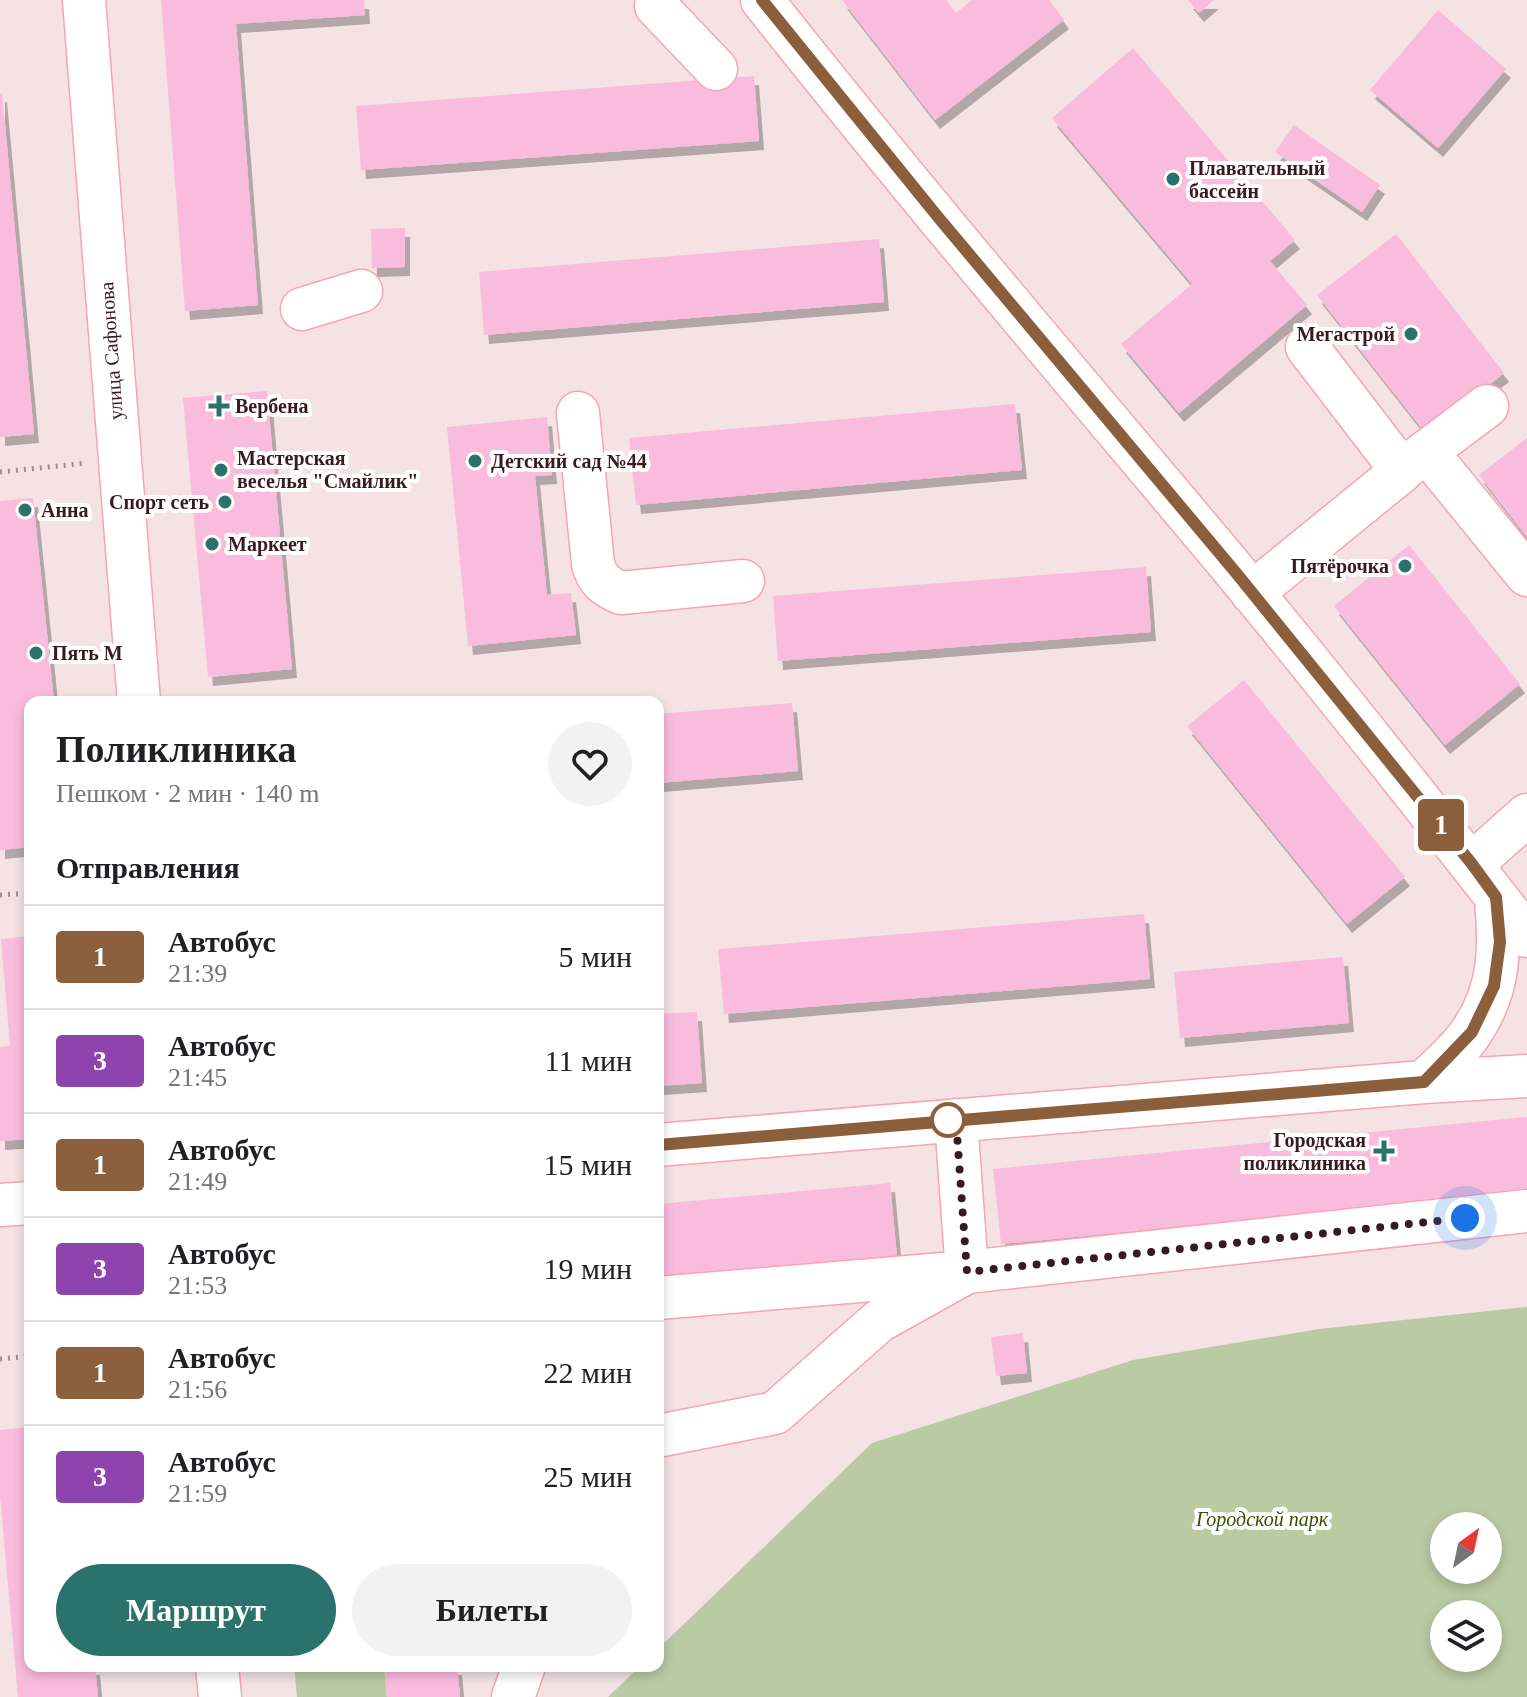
<!DOCTYPE html>
<html lang="ru">
<meta charset="utf-8">
<style>
body{margin:0;font-family:"Times New Roman",serif;background:#f2f2f2;color:#202124;height:100vh;display:flex;flex-direction:column;font-size:30px;white-space:nowrap}
*{box-sizing:border-box;margin:0}
p{font-size:26px;color:#757577}
.icon{flex:none;width:44px;height:44px;fill:none;stroke:currentColor;stroke-width:2;stroke-linecap:round;stroke-linejoin:round}
.map{position:relative;flex:1;overflow:hidden}
.details{position:absolute;left:24px;top:696px;width:640px;height:976px;display:flex;flex-direction:column;background:#fff;border-radius:16px;box-shadow:0 4px 12px #0003}
.details>*{flex:none}
.badge{padding:0 16px;border-radius:6px;font-size:28px;line-height:52px}
.needle{width:52px;rotate:33deg}
.controls{position:absolute;left:1430px;top:1512px;display:grid;gap:16px}
.controls a{display:grid;place-items:center;width:72px;height:72px;border-radius:50%;background:#fff;box-shadow:0 4px 12px #0003;font-size:40px}
.you{position:absolute;width:40px;height:40px;margin:-20px;border:6px solid #fff;border-radius:50%;background:#1a73e8;box-shadow:0 0 0 12px #1a73e833}
.map>.badge{position:absolute;translate:-50% -50%;box-shadow:0 0 0 4px #fff}
h2{padding:0 32px;font-size:30px;line-height:72px}
.round{display:grid;place-items:center;flex:none;width:84px;height:84px;border-radius:42px;background:#f2f2f2}
.headline{display:flex;align-items:center;justify-content:space-between;height:136px;padding:0 32px}
h1{font-size:38px;font-weight:700;line-height:60px}
.cta{display:flex;gap:16px;margin-top:auto;padding:16px 32px}
.cta a{flex:1;height:92px;border-radius:48px;background:#2a726b;color:#fff;font-size:32px;font-weight:700;line-height:92px;text-align:center}
.cta a+a{background:#f2f2f2;color:#202124}
ul{padding:0;list-style:none}
li{display:flex;align-items:center;gap:24px;height:104px;padding:0 32px;border-top:2px solid #e0e0e0}
li div{flex:1}
li b{display:block;font-size:30px}
li em{font-style:normal}
li .badge{min-width:88px;font-weight:700;text-align:center}
.map>svg:first-child{display:block}
.green{fill:#bacaa3;fill-rule:evenodd}
.building{fill:#fabcdd;filter:url(#shadow)}
.lines{fill:none;stroke-linecap:round;stroke-linejoin:round}
.minor-casing{stroke:#f9a3b5;stroke-width:45}
.path{stroke:#a28a8f;stroke-width:5;stroke-dasharray:2 6;stroke-linecap:butt}
.minor{stroke:#fff;stroke-width:42}
.line-casing{stroke:#fff;stroke-width:18}
.line{stroke:#8b5e3c;stroke-width:12}
.walk{stroke:#3a1a22;stroke-width:8;stroke-dasharray:0 14.4}
.poi-dot{fill:#2a726b;stroke:#fff;stroke-width:3}
.stop-dot{fill:#fff;stroke:#8b5e3c;stroke-width:4}
.labels{text-anchor:middle;dominant-baseline:central;stroke-width:8;stroke-linejoin:round;paint-order:stroke}
.poi-label{font-size:20px;font-weight:bold;fill:#3a1a22;stroke:#fff;text-anchor:start}
.street-label{font-size:20px;fill:#3a1a22;stroke:#fff}
.park-label{font-size:20px;font-style:italic;fill:#384d04;stroke:#fff}
</style>
<div class="map">
<svg width="1527" height="1697" viewBox="0 0 1527 1697">
<defs>
<filter id="shadow"><feDropShadow dx="5" dy="9" stdDeviation="0" flood-color="#0004"/></filter>
</defs>
<rect width="100%" height="100%" fill="#f4e2e5"/>
<path class="green" d="M 1527,1307 L 1527,1697 L 608,1697 L 640,1666 L 658,1666 L 658,1649 L 872,1443 L 1133,1360 L 1319,1329 ZM 1444,1526 L 1488,1526 L 1488,1570 L 1444,1570 ZM 1444,1614 L 1488,1614 L 1488,1658 L 1444,1658 Z
M 294,1666 L 384,1666 L 387,1697 L 297,1697 Z"/>
<path class="building" d="M 161,0 L 364,0 L 365,15 L 236,24 L 258,305 L 185,311 Z
M 842,0 L 946,0 L 956,13 L 972,0 L 1049,0 L 1064,20 L 935,120 Z
M 1188,0 L 1214,0 L 1199,13 Z
M 1438,10 L 1506,69 L 1438,148 L 1370,90 Z
M 1133,48 L 1295,240 L 1270,261 L 1307,305 L 1179,413 L 1121,344 L 1192,284 L 1052,118 Z
M 754,76 L 759,141 L 361,170 L 356,106 Z
M 0,93 L 2,93 L 34,434 L 0,437 Z
M 1294,125 L 1380,185 L 1362,212 L 1275,152 Z
M 405,228 L 405,267 L 372,268 L 371,229 Z
M 1396,234 L 1504,373 L 1426,434 L 1317,295 Z
M 879,239 L 884,302 L 484,335 L 479,272 Z
M 267,391 L 292,669 L 208,677 L 183,398 Z
M 1015,404 L 1022,470 L 636,505 L 629,438 Z
M 547,417 L 552,475 L 535,476 L 547,595 L 571,593 L 576,635 L 468,646 L 447,427 Z
M 1527,438 L 1527,537 L 1479,475 Z
M 33,498 L 54,702 L 30,702 L 30,847 L 0,850 L 0,501 Z
M 1409,545 L 1520,684 L 1445,745 L 1334,606 Z
M 1146,567 L 1151,632 L 778,661 L 773,596 Z
M 1244,680 L 1405,877 L 1347,924 L 1187,726 Z
M 792,703 L 798,771 L 658,783 L 658,714 Z
M 1144,914 L 1150,979 L 724,1014 L 718,949 Z
M 30,936 L 30,1139 L 0,1141 L 0,1047 L 10,1046 L 1,939 Z
M 1343,957 L 1349,1023 L 1180,1038 L 1174,972 Z
M 697,1012 L 702,1083 L 658,1086 L 658,1014 Z
M 1527,1117 L 1527,1193 L 1001,1244 L 993,1169 Z
M 890,1183 L 897,1257 L 658,1279 L 658,1204 Z
M 1023,1333 L 1027,1373 L 996,1376 L 991,1337 Z
M 30,1427 L 30,1666 L 95,1666 L 98,1697 L 18,1697 L 0,1496 L 0,1430 Z
M 384,1666 L 457,1666 L 460,1697 L 387,1697 Z"/>
<g class="lines">
<g class="minor-casing">
<path id="minor" d="M 84,0 L 139,702
M 762,0 C 911,189 1068,372 1223,557 C 1327,682 1427,809 1527,936
M 656,6 L 716,69
M 302,309 L 361,291
M 578,413 L 593,564 C 598,581 605,586 621,593 L 743,581
M 1427,452 L 1527,575
M 1406,467 L 1487,406
M 1252,593 L 1402,471 L 1307,347
M 1472,864 L 1527,815
M 1424,1082 C 1440,1066 1460,1050 1472,1031 C 1501,988 1500,946 1496,897
M 658,1145 L 1424,1082 L 1527,1076
M 0,1205 L 30,1203
M 658,1298 L 967,1272 L 1527,1211
M 658,1436 L 775,1413 L 879,1321 L 967,1272 L 956,1120
M 217,1666 L 220,1697
M 513,1697 L 524,1666"/>
</g>
<path class="path" d="M 0,472 L 87,463
M 0,895 L 30,893
M 0,1359 L 30,1356"/>
<use href="#minor" class="minor"/>
</g>
<g class="lines">
<g class="line-casing">
<path id="line" d="M 658,1145 L 1424,1082 L 1472,1032 L 1494,986 L 1500,942 L 1496,897 L 1472,864 L 1237,574 L 938,217 L 762,0"/>
</g>
<use href="#line" class="line"/>
<path class="walk" d="M 948,1120 L 956,1120 L 967,1272 L 1465,1218"/>
</g>
<g class="poi-dot">
<circle cx="1173" cy="179" r="8"/>
<circle cx="1411" cy="334" r="8"/>
<path d="M215 394h8v8h8v8h-8v8h-8v-8h-8v-8h8z"/>
<circle cx="475" cy="461" r="8"/>
<circle cx="221" cy="470" r="8"/>
<circle cx="225" cy="502" r="8"/>
<circle cx="25" cy="510" r="8"/>
<circle cx="212" cy="544" r="8"/>
<circle cx="1405" cy="566" r="8"/>
<circle cx="36" cy="653" r="8"/>
<path d="M1380 1139h8v8h8v8h-8v8h-8v-8h-8v-8h8z"/>
</g>
<circle class="stop-dot" cx="948" cy="1120" r="16"/>
<g class="labels">
<g class="poi-label">
<text x="1189" y="168">Плавательный<tspan x="1189" dy="23">бассейн</tspan></text>
<text x="1395" y="334" text-anchor="end">Мегастрой</text>
<text x="235" y="406">Вербена</text>
<text x="237" y="458">Мастерская<tspan x="237" dy="23">веселья "Смайлик"</tspan></text>
<text x="491" y="461">Детский сад №44</text>
<text x="209" y="502" text-anchor="end">Спорт сеть</text>
<text x="41" y="510">Анна</text>
<text x="228" y="544">Маркеет</text>
<text x="1389" y="566" text-anchor="end">Пятёрочка</text>
<text x="52" y="653">Пять М</text>
<text x="1366" y="1140" text-anchor="end">Городская<tspan x="1366" dy="23">поликлиника</tspan></text>
</g>
<g class="street-label">
<text transform="translate(111 351) rotate(-94)">улица Сафонова</text>
</g>
<g class="park-label">
<text x="1262" y="1519">Городской парк</text>
</g>
</g>
</svg>
<div class="controls">
<a><svg class="needle" viewBox="-14 -14 28 28"><path d="M0-13l5 13h-10z" fill="#e53935"/><path d="M0 13l5-13h-10z" fill="#757577"/></svg></a>
<a><svg class="icon" aria-label="layers" viewBox="0 0 24 24"><path d="M12 4l9 5-9 5-9-5zM3 14l9 5 9-5"/></svg></a>
</div>
<div class="you" style="left:1465px;top:1218px"></div>
<b class="badge" style="left:1441px;top:825px;background:#8b5e3c;color:#fff">1</b>
<section class="details">
<div class="headline"><div><h1>Поликлиника</h1><p>Пешком · 2 мин · 140 m</p></div><a class="round"><svg class="icon" aria-label="heart" viewBox="0 0 24 24"><path d="M12 20l-8-8c-3-5 5-10 8-4 3-6 11-1 8 4z"/></svg></a></div>
<h2>Отправления</h2>
<ul>
<li><span class="badge" style="background:#8b5e3c;color:#fff">1</span><div><b>Автобус</b><p>21:39</p></div><em>5 мин</em></li>
<li><span class="badge" style="background:#8e44ad;color:#fff">3</span><div><b>Автобус</b><p>21:45</p></div><em>11 мин</em></li>
<li><span class="badge" style="background:#8b5e3c;color:#fff">1</span><div><b>Автобус</b><p>21:49</p></div><em>15 мин</em></li>
<li><span class="badge" style="background:#8e44ad;color:#fff">3</span><div><b>Автобус</b><p>21:53</p></div><em>19 мин</em></li>
<li><span class="badge" style="background:#8b5e3c;color:#fff">1</span><div><b>Автобус</b><p>21:56</p></div><em>22 мин</em></li>
<li><span class="badge" style="background:#8e44ad;color:#fff">3</span><div><b>Автобус</b><p>21:59</p></div><em>25 мин</em></li>
</ul>
<div class="cta"><a>Маршрут</a><a>Билеты</a></div>
</section>
</div>
